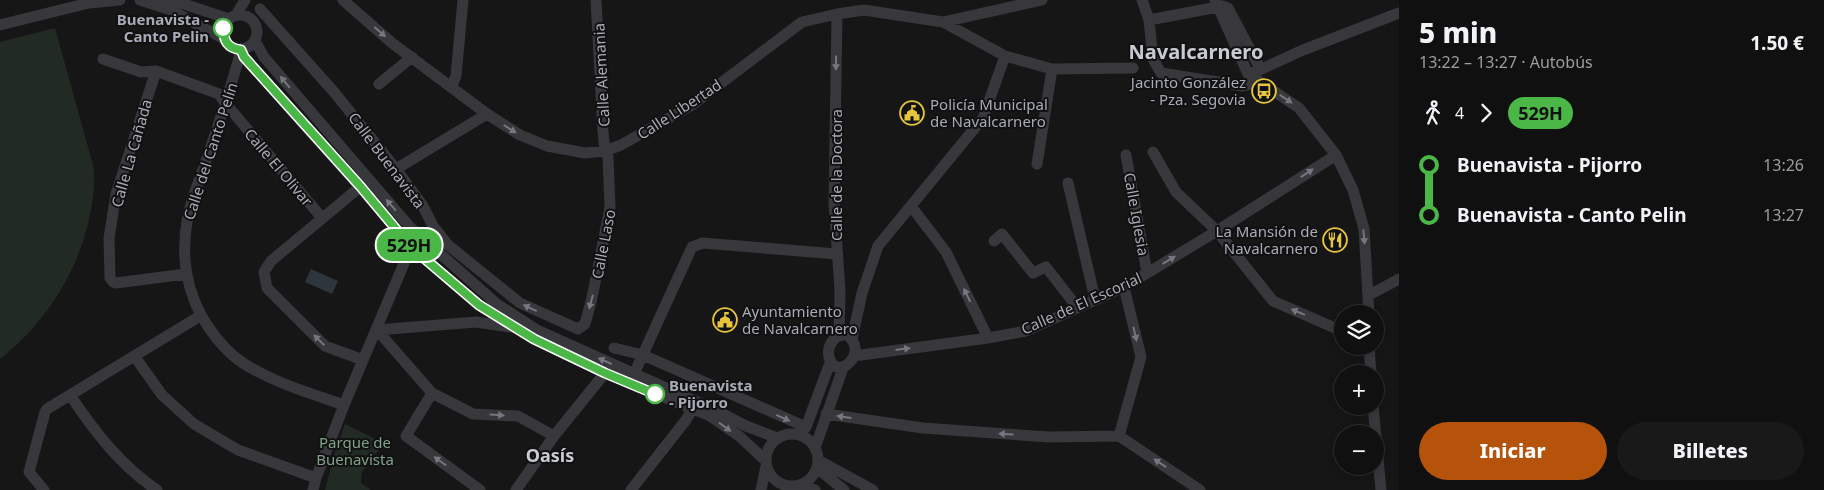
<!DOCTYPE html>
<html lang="es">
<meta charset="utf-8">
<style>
body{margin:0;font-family:"Noto Sans",sans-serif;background:#19191a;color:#f1f3f6;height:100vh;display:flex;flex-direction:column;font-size:19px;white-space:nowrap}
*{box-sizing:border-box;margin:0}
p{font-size:16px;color:#9c9d9f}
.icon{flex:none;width:28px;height:28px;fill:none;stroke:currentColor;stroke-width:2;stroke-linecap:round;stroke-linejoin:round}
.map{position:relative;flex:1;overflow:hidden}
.side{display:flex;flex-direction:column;background:#101011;width:425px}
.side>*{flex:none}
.badge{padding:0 10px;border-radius:16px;font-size:18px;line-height:32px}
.tools{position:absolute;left:1334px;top:305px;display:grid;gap:10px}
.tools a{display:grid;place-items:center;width:50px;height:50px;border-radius:50%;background:#101011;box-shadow:0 2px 8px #0003,0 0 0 1px #303031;font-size:25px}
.map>.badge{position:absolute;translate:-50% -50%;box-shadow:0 0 0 2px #fff}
.legs{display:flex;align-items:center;gap:8px;height:55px;padding:0 20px;font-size:16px}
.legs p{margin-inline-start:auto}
.overview{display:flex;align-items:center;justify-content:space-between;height:85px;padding:0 20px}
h1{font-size:28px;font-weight:800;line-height:38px}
.cta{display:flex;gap:10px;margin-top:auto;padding:10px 20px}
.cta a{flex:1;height:58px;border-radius:30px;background:#b45309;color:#fff;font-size:20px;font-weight:800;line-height:58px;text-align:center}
.cta a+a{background:#19191a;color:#f1f3f6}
ul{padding:0 20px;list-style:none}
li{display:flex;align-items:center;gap:18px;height:50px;font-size:19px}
li i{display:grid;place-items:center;width:8px;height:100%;margin:0 6px;background:currentColor}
li i::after{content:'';width:12px;height:12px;margin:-6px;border:4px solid;border-radius:50%;background:#101011}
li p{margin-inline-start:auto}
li:first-child i{background:linear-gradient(#0000 50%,currentColor 0)}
li:last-child i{background:linear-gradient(currentColor 50%,#0000 0)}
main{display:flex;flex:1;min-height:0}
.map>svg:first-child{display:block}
.green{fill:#222a24}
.water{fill:#2f353d}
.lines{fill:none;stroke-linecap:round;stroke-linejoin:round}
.minor{stroke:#37373c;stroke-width:11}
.oneway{fill:#757780}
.line-1-casing{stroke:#fff;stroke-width:11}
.line-1{stroke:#4ab747;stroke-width:8}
.stop-1-dot{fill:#fff;stroke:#4ab747;stroke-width:2.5}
.labels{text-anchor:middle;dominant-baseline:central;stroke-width:4;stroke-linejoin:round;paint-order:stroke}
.stop-label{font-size:15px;font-weight:bold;fill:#a8abb7;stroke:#111112;text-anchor:end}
.street-label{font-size:15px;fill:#a8abb7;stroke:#111112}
.poi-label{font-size:15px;fill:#a8abb7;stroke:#111112;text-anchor:end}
.park-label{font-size:15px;fill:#81a187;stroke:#111112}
.quarter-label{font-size:18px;font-weight:bold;fill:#c9cbd3;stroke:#111112}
.district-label{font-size:20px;font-weight:bold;fill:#c9cbd3;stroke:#111112}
</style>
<main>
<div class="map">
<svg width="1399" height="490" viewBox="0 0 1399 490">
<rect width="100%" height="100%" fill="#161617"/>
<path class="green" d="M 55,28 L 93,165 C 96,182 93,198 90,215 C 78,272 46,323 0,359 L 0,42 Z
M 345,424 L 384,443 L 362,472 L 361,483 L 371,490 L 325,490 L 336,448 Z"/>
<path class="water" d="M 311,269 L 338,281 L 332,294 L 305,282 Z"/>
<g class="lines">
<path class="minor" d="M 140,0 L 171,10 L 224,39
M 343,0 L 392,43 L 487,114 L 520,135 L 547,146 L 585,153 L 605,151 L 621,145 L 692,105 L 802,22 L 837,14 L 864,10 L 943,22 L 1042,0
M 1142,0 L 1149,20 L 1153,59 L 1161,73 L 1243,86 L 1259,82 L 1253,73 L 1260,68 L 1228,8 L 1223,6 L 1149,20
M 1215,0 L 1248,74 L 1299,108 L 1336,155 L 1353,190 L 1364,229 L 1369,314
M 156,1 L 175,1 L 229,19
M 260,9 L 334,92 L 396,169 L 423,206 L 433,226 L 448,245 L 520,303 L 578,329 L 585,324 L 592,298 L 610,207 L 608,157 L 605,151 L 603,132 L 596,0
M 837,14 L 834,202 L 840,291 L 839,336
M223 32a17 17 0 1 1 34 0a17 17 0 1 1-34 0Z
M 236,15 L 245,0
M 943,22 L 1005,56 L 1052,69 L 1133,68
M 0,25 L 89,3 L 120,0
M 255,41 L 264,57 L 410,227 L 497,304 L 537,330 L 713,409 L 746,426 L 777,438
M 241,50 L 244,57 L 368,196 L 411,247 L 479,305 L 534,339 L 605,373 L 710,416 L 739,436 L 765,460
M 241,50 C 232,85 220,120 208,155 C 202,175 192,195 188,216 C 180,255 186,295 209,328 C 218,341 229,354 243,363 C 274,383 310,393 344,405
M 103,59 L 141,72 L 156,71 L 219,94 L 226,104 L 322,218
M 156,71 L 116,194 L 109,238 L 110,278 L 113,282 L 116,283 L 186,274
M 1255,72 L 1303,50 L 1399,13
M 379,84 L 412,57
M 452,86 L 456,76 L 463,0
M 1153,152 L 1176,192 L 1217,231 L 1273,301 L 1342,331
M 1126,155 L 1147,273
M 1037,164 L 1052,69
M 396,169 L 487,114
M 1068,183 L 1095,299
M 360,187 L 271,261 L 264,272 L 267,288 L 325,346 L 363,360
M 911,206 L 946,252 L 988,338
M 994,241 L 1002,234 L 1033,273 L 1046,267 L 1077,307
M 1369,295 L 1399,279
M 377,330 L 476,322 L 510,327
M 377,330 L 432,393
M 846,334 C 871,352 838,381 830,360 C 828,356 828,353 829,348 C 832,339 836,336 846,334 Z
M 852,339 L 862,293 L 878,246 L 983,118 L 1005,56
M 1369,346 L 1371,374
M 614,348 L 643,355 L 806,427
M 854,356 L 988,338 L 1026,331 L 1124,287 L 1217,231 L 1336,155
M 135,357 L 162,395 L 194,424 L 238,450 L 316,478
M 634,374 L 692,247 L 703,243 L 836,254
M 70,395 C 94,431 121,466 157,490
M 1373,406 L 1381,490
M 826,414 L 923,428 L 1049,437 L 1119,436 L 1200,490
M 801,432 L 806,427 L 830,363
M766 460a26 26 0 1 1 52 0a26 26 0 1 1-52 0Z
M 1119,436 L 1141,357 L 1124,287
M 815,448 L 843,368
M 818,460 L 873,490
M 817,468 L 844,490
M 803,485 L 815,490
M 44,490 L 29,472 L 45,412 L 47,409 L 200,316
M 313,490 L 316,478 L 344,405 L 411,247 L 417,247
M 480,490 L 406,436 L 432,393 L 473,414 L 518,416 L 554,436
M 516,490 L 554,436 L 605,373
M 631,490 L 686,420 L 693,408
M 761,490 L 766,466"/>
</g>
<defs><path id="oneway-solid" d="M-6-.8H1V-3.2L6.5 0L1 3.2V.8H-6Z" transform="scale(1.25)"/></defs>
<g class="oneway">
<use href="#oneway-solid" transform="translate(380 32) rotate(41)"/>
<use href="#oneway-solid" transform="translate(836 63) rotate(91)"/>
<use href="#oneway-solid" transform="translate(285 82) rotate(-130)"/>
<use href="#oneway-solid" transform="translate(1286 99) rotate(33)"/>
<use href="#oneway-solid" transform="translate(510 129) rotate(32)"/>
<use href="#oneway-solid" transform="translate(1307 173) rotate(-33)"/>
<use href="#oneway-solid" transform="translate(391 205) rotate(-131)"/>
<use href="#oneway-solid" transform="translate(1364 237) rotate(85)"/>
<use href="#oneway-solid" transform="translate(1169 260) rotate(-31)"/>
<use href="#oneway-solid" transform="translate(967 295) rotate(-116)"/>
<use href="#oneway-solid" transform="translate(591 302) rotate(105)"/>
<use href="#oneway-solid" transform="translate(530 308) rotate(-155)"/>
<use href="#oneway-solid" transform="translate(1298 312) rotate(-157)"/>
<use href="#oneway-solid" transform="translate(1135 334) rotate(77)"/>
<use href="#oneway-solid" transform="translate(319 340) rotate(-135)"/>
<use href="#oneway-solid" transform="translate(903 349) rotate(-7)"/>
<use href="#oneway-solid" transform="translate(605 361) rotate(-156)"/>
<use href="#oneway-solid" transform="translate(497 415) rotate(3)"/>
<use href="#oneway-solid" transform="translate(844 417) rotate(-172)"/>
<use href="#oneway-solid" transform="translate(783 418) rotate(24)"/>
<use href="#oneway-solid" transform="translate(725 427) rotate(36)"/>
<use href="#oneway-solid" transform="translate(1006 434) rotate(-176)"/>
<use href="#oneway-solid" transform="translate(440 461) rotate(-144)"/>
<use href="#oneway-solid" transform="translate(1160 463) rotate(-146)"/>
</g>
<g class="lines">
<g class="line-1-casing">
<path id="line-1" d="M 223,28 C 224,41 227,48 241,50 L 244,57 L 360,186 L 411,247 L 479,305 L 534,339 L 605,373 L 655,394"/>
</g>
<use href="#line-1" class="line-1"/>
</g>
<defs>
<g id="bus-ring" transform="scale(1.25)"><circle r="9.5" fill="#111112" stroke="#e7c43e" stroke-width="1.5"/><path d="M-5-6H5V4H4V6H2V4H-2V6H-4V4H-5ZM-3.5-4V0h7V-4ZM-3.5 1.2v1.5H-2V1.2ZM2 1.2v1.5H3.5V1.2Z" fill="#e7c43e"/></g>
<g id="civic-ring" transform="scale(1.25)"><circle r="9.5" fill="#111112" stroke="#e7c43e" stroke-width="1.5"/><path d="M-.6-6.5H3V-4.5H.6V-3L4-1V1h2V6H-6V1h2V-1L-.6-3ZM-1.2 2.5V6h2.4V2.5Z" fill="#e7c43e"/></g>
<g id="restaurant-ring" transform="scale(1.25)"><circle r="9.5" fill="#111112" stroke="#e7c43e" stroke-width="1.5"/><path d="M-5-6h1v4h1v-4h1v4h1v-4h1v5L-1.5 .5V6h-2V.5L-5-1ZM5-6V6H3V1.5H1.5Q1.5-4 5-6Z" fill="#e7c43e"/></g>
</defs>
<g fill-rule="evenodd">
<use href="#bus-ring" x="1264" y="91"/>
<use href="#civic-ring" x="912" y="113"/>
<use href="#restaurant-ring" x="1335" y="240"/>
<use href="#civic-ring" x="725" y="320"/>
</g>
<g class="stop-1-dot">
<circle cx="223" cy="28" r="9"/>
<circle cx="655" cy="394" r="9"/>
</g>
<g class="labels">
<g class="stop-label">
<text x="209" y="19">Buenavista -<tspan x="209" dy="17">Canto Pelin</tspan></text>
<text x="669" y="385" text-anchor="start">Buenavista<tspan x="669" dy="17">- Pijorro</tspan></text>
</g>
<g class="street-label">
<text transform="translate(601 75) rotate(-93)">Calle Alemania</text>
<text transform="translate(679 109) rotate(-33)">Calle Libertad</text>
<text transform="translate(210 151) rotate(-72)">Calle del Canto Pelín</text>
<text transform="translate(131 153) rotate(-74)">Calle La Cañada</text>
<text transform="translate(387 160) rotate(53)">Calle Buenavista</text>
<text transform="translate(279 167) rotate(50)">Calle El Olivar</text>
<text transform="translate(836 175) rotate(-90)">Calle de la Doctora</text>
<text transform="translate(1137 214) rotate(80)">Calle Iglesia</text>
<text transform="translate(603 244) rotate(-79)">Calle Laso</text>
<text transform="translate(1081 303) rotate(-24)">Calle de El Escorial</text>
</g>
<g class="poi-label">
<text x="1246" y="82">Jacinto González<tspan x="1246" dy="17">- Pza. Segovia</tspan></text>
<text x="930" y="104" text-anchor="start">Policía Municipal<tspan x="930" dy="17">de Navalcarnero</tspan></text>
<text x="1318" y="231">La Mansión de<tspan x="1318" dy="17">Navalcarnero</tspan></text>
<text x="742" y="311" text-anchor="start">Ayuntamiento<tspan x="742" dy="17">de Navalcarnero</tspan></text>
</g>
<g class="park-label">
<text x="355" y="442">Parque de<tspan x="355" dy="17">Buenavista</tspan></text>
</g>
<g class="quarter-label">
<text x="550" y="455">Oasís</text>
</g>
<g class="district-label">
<text x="1196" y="51">Navalcarnero</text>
</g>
</g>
</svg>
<div class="tools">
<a><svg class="icon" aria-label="layers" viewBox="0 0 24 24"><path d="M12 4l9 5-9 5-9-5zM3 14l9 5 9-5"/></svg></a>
<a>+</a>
<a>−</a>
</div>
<b class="badge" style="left:409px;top:245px;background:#4ab747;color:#111">529H</b>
</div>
<section class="side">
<div class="overview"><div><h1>5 min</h1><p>13:22 – 13:27 · Autobús</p></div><b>1.50 €</b></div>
<div class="legs"><svg class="icon" aria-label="walk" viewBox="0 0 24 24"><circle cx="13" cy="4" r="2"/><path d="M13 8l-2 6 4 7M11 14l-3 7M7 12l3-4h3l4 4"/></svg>4<svg class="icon" aria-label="forward" viewBox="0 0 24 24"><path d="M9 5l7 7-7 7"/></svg><b class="badge" style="background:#4ab747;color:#111">529H</b></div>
<ul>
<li><i style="color:#4ab747"></i><b>Buenavista - Pijorro</b><p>13:26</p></li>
<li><i style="color:#4ab747"></i><b>Buenavista - Canto Pelin</b><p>13:27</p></li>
</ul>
<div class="cta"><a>Iniciar</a><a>Billetes</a></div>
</section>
</main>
